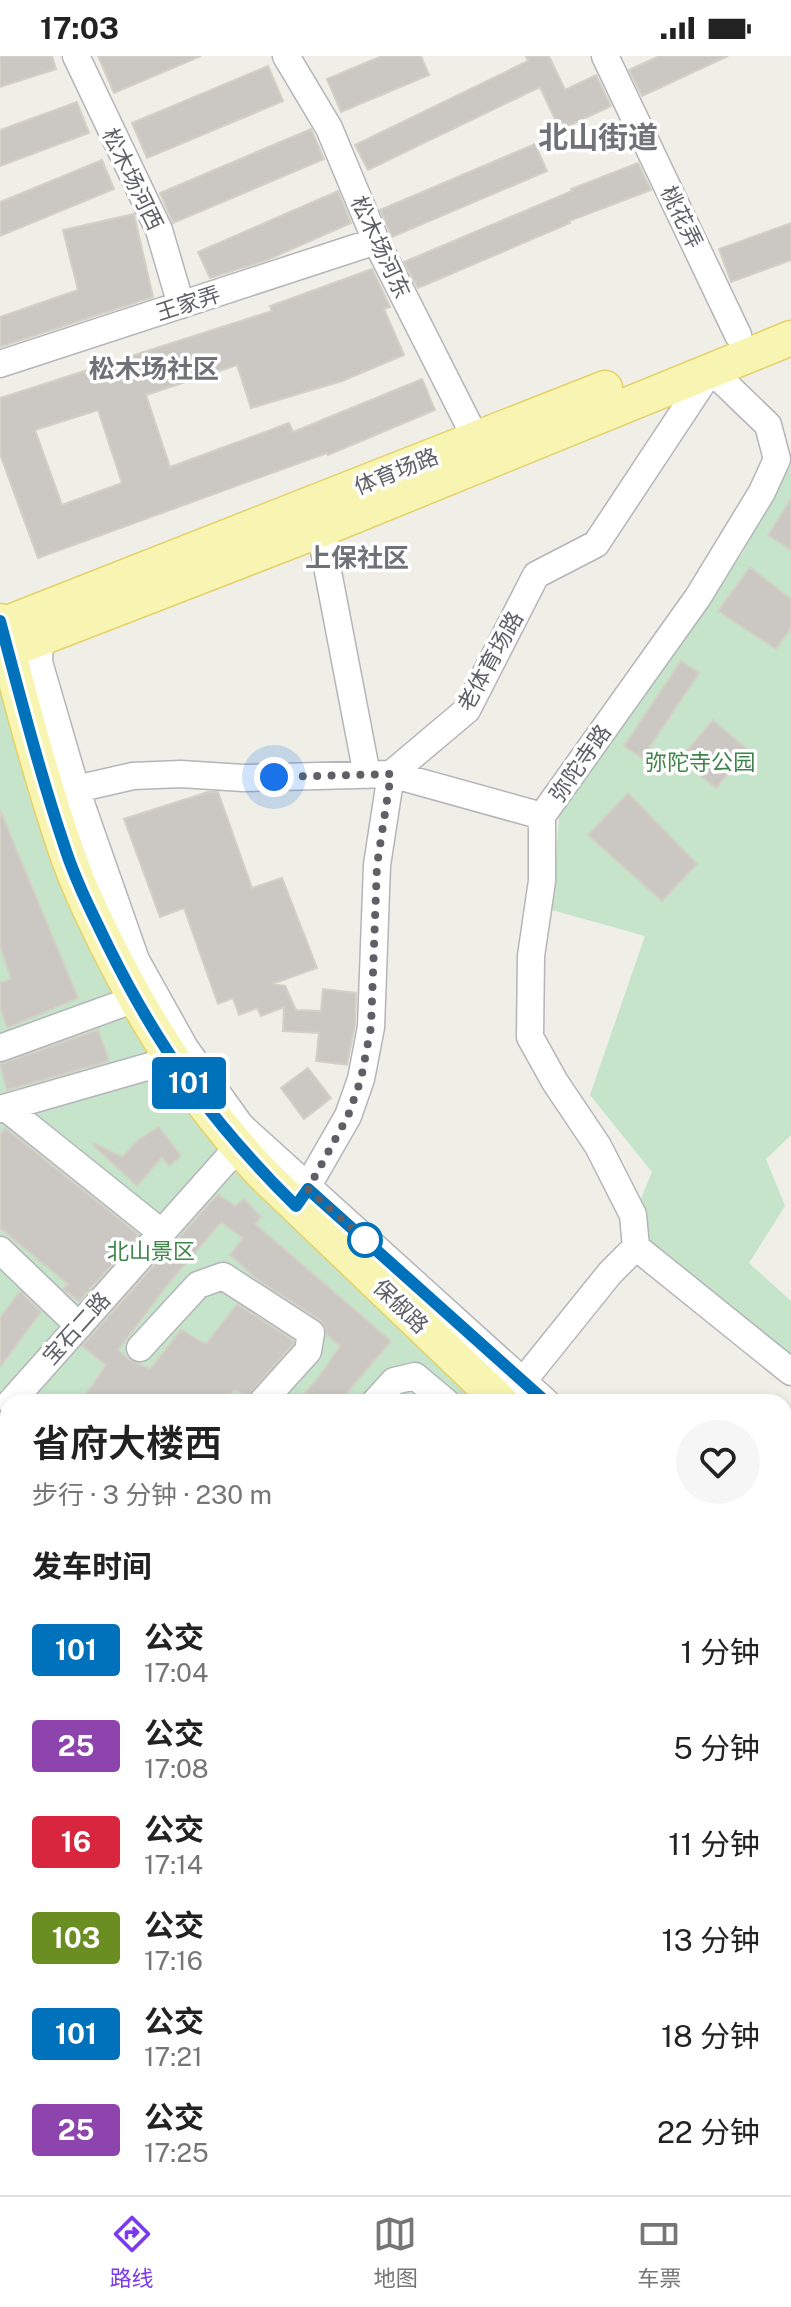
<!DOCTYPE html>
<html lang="zh">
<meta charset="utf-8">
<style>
body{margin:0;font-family:"Public Sans","Noto Sans SC",sans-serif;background:#f6f6f6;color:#222;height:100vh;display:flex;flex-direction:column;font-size:30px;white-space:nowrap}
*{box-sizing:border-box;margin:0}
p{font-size:26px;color:#767676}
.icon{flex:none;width:44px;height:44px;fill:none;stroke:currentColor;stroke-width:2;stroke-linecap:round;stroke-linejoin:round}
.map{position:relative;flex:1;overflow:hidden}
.side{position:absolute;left:0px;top:1338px;width:792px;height:802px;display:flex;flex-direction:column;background:#fff;border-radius:24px 24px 0 0;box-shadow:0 4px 12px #0003}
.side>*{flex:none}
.badge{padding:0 16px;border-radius:6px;font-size:28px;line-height:52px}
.you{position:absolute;width:40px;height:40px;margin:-20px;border:6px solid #fff;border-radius:50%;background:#1a73e8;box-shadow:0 0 0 12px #1a73e833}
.map>.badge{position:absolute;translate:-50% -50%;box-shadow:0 0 0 4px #fff}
h2{padding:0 32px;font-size:30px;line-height:72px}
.round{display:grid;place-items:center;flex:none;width:84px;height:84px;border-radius:42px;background:#f6f6f6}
.overview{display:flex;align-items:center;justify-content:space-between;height:136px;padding:0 32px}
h1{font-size:38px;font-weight:600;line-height:60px}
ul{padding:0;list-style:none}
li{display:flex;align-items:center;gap:24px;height:96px;padding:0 32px}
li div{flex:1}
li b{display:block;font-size:30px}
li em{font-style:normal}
li .badge{min-width:88px;font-weight:700;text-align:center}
.status{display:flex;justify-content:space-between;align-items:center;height:56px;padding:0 40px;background:#fff;direction:ltr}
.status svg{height:22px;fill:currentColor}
.tabs{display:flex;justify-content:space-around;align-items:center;height:112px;border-top:2px solid #e0e0e0;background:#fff;font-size:22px;color:#767676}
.tabs a{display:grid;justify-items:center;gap:4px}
.tabs .active{color:#7c3aed}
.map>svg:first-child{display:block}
.green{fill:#c5e4c9}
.building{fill:#cbc8c3;stroke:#d3d0c5;stroke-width:2;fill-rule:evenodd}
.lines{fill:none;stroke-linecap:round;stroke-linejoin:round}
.minor-casing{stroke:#b4b5ba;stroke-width:29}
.major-casing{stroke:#e6d169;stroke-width:37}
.path{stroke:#9ec2ac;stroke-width:3;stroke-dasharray:8 4;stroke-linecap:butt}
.minor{stroke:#fff;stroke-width:26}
.major{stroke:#f8f5b2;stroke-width:34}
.line-casing{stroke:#fff;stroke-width:18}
.line{stroke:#0072bc;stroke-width:12}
.walk{stroke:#5e6065;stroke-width:8;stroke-dasharray:0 14.4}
.stop-dot{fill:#fff;stroke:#0072bc;stroke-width:4}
.labels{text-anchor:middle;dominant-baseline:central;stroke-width:7;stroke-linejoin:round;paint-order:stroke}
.street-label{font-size:22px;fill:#5e6065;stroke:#fff}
.park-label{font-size:22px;fill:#3e8549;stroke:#fff}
.quarter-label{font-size:26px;font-weight:bold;fill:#6f7277;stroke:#fff}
.district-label{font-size:30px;font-weight:bold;fill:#6f7277;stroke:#fff}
</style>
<div class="status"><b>17:03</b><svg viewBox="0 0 49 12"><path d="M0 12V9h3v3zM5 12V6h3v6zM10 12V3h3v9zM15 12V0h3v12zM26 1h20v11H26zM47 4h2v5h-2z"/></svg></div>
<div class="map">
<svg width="791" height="2139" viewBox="0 0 791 2139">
<rect width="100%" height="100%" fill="#efeee7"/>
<path class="green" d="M 787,408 L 791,410 L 791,1079 L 766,1103 L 785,1150 L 749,1207 L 791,1245 L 791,1316 L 636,1191 L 610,1217 L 652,1116 L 590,1039 L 645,880 L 552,854 L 559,761 L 617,668 L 742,498 Z
M 0,586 L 111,860 L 261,1089 L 546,1346 L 8,1346 L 8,2132 L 784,2132 L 784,1556 L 791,1562 L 791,2139 L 0,2139 Z"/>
<path class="building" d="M 0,0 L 52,0 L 56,13 L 0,31 Z
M 98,0 L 201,0 L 114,37 Z
M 382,0 L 421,0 L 429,19 L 341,56 L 327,23 Z
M 526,0 L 549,0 L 565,34 L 596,19 L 611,50 L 560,74 L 540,31 L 368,114 L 355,89 L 528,5 Z
M 659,0 L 728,0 L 642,40 L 629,14 Z
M 268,10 L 283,45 L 147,102 L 132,67 Z
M 77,46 L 89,77 L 0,110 L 0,74 Z
M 311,73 L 324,103 L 173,167 L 160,137 Z
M 535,88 L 547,115 L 392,181 L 380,154 Z
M 102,104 L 114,133 L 0,180 L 0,146 Z
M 638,107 L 651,134 L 569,165 L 570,167 L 418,232 L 404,206 L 572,135 L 571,133 Z
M 338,135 L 351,167 L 267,204 L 210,222 L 198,196 Z
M 134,158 L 153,241 L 0,291 L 0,261 L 78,234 L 63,174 Z
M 791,167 L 791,204 L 731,226 L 719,193 Z
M 372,213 L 390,251 L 384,253 L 404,299 L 342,325 L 251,352 L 237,309 L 146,339 L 170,411 L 289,367 L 293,376 L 422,323 L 435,354 L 328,399 L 327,397 L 38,502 L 0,398 L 0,342 L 272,255 L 270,250 ZM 98,354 L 122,427 L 62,449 L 35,374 Z
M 791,443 L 791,494 L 768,479 Z
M 750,511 L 791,543 L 791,572 L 776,593 L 718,555 Z
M 681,605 L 699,617 L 642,702 L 624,690 Z
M 713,664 L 748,694 L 716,732 L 680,703 Z
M 208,736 L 218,736 L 252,832 L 282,822 L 317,912 L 272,928 L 285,930 L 296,954 L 321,955 L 323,933 L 356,937 L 355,969 L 347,1009 L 316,1005 L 319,977 L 283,975 L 284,951 L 261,960 L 257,952 L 239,959 L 233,942 L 218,948 L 184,852 L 160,861 L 124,763 Z
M 628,737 L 697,808 L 662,845 L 588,779 Z
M 0,754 L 78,942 L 7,972 L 0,951 L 0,927 L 11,923 L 0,889 Z
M 98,974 L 109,1005 L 7,1034 L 0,1008 Z
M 308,1012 L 331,1042 L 304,1063 L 281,1032 Z
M 159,1071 L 181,1100 L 169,1110 L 162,1101 L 137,1130 L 93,1089 L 94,1087 L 122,1101 L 138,1084 Z
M 5,1072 L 139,1179 L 79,1245 L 63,1233 L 68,1228 L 0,1172 L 0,1079 Z
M 218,1138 L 235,1150 L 244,1143 L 261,1161 L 255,1168 L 391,1285 L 339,1346 L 297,1346 L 318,1322 L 340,1290 L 327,1279 L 325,1270 L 320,1264 L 257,1223 L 230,1199 L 243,1182 L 221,1166 L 169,1227 L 118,1294 L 130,1304 L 150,1313 L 181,1274 L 206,1288 L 237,1248 L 294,1285 L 293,1288 L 247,1341 L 235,1333 L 224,1346 L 97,1346 L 86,1338 L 106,1309 L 82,1290 Z
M 20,1235 L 41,1256 L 0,1311 L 0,1262 Z"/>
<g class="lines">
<g class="minor-casing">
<path id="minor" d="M 76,0 L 159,174 L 181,249
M 286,0 L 329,72 L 376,185 L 476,383
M 605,0 L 738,279
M 0,308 L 376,185
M 320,474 L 367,719
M 40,583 L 39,606 L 76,733 L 136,904 L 185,992 L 241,1070 L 546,1346
M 76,733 L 133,720 L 181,718 L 243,722 L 391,718 L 467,654 L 536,519 L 596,488 L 711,314 L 768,369 L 777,403 L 762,436 L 698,541 L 542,760 L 542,825 L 531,900 L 530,981 L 555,1026 L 598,1090 L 633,1159 L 636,1191
M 0,992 L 135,943
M 6,1052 L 162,1177
M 0,1053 L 171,1004
M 298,1147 L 348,1060 L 361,1023 L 371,971 L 377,809 L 391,718 L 542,760
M 0,1194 L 79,1270
M 140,1292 L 198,1229 L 223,1220 L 311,1277 L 308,1295 L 262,1346
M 511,1340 L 610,1217 L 636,1191 L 791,1316
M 11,1346 L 238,1091
M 375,1346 L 394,1325 L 415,1320 L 446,1346
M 0,1432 L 8,1438
M 0,1474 L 8,1464
M 0,1545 L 8,1536
M 784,1546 L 791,1552
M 0,1651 L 8,1641
M 784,1846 L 791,1843
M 784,1922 L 791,1919
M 0,1947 L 8,1941
M 784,1982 L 791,1980
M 0,2015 L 8,2030
M 581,2139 L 582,2132"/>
</g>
<g class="major-casing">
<path id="major" d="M 0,565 C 20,641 40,718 65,792 C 76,825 91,856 106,887 C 148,971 197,1048 262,1117 L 501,1346
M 0,570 L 605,332
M 0,598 L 320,474 L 791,282
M 784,1569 L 791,1574"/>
</g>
<path class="path" d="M 784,2044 L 791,2062"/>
<use href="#minor" class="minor"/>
<use href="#major" class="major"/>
</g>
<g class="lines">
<g class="line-casing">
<path id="line" d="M 0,565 C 20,640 40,718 65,792 C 76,826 93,859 109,892 C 160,995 214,1069 296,1150 L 308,1133 L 546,1346"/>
</g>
<use href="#line" class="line"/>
<path class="walk" d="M 274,721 L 391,718 L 377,809 L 371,971 L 361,1023 L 348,1060 L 308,1133 L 365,1184"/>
</g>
<circle class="stop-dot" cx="365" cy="1184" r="16"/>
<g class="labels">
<g class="street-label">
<text transform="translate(133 123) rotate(64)">松木场河西</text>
<text transform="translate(682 161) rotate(64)">桃花弄</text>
<text transform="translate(381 191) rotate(65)">松木场河东</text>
<text transform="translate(188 247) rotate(-18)">王家弄</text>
<text transform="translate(396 415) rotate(-22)">体育场路</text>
<text transform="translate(490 605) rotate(-61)">老体育场路</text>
<text transform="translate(580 707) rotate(-55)">弥陀寺路</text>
<text transform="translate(401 1250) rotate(44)">保俶路</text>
<text transform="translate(76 1272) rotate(-48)">宝石二路</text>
</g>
<g class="park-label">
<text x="700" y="706">弥陀寺公园</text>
<text x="151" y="1195">北山景区</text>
</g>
<g class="quarter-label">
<text x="154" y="312">松木场社区</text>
<text x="357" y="501">上保社区</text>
</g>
<g class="district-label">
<text x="598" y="81">北山街道</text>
</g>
</g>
</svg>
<div class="you" style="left:274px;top:721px"></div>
<b class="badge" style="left:189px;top:1027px;background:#0072bc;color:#fff">101</b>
<section class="side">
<div class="overview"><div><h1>省府大楼西</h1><p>步行 · 3 分钟 · 230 m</p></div><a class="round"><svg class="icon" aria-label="heart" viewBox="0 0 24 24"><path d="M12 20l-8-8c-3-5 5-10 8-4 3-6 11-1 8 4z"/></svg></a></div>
<h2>发车时间</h2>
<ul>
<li><span class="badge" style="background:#0072bc;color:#fff">101</span><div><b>公交</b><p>17:04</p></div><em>1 分钟</em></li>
<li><span class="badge" style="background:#8e44ad;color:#fff">25</span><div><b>公交</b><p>17:08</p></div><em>5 分钟</em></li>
<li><span class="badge" style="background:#d7263d;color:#fff">16</span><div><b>公交</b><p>17:14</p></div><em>11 分钟</em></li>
<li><span class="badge" style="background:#6b8e23;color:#fff">103</span><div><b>公交</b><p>17:16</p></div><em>13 分钟</em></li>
<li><span class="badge" style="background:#0072bc;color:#fff">101</span><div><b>公交</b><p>17:21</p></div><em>18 分钟</em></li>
<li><span class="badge" style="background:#8e44ad;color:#fff">25</span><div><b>公交</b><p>17:25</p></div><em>22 分钟</em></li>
</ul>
</section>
</div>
<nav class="tabs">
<a class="active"><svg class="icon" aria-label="directions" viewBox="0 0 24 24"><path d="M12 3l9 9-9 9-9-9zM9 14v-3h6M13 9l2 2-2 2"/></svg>路线</a>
<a><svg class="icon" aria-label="map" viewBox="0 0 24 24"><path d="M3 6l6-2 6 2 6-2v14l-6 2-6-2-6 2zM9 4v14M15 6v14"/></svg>地图</a>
<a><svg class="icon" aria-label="tickets" viewBox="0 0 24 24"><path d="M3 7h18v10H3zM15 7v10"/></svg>车票</a>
</nav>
